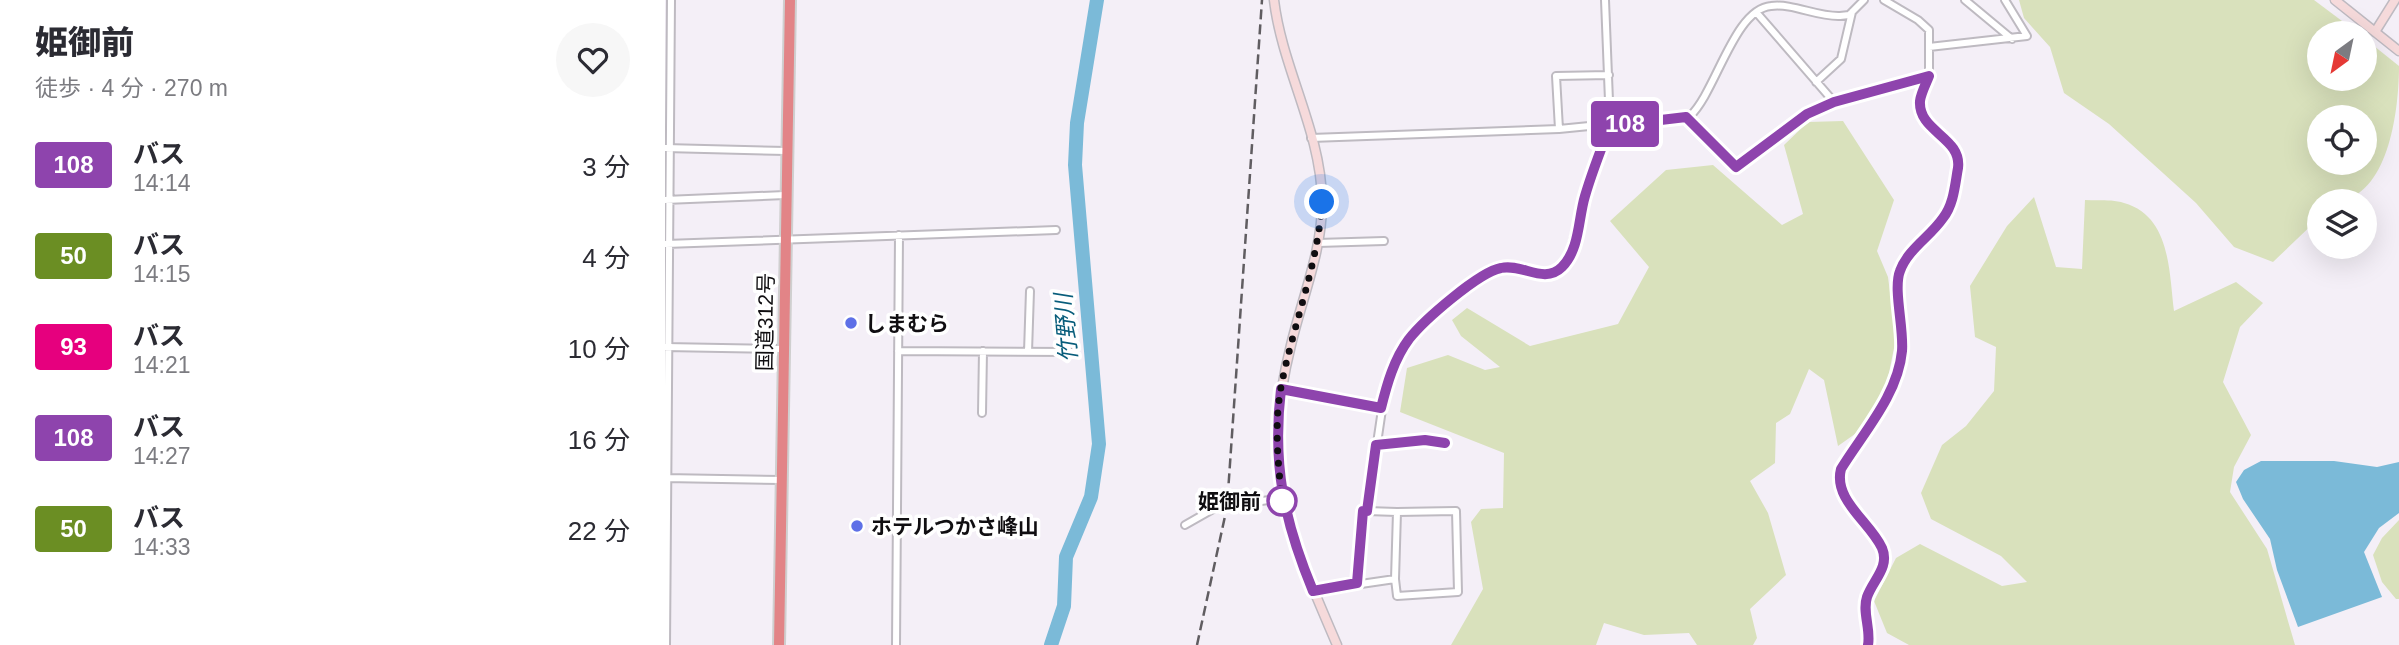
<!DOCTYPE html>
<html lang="ja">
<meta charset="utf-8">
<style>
body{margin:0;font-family:Arial,"Noto Sans JP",sans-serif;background:#f7f7f7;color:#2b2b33;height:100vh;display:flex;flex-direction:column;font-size:26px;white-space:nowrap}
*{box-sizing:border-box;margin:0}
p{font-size:23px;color:#7c7c81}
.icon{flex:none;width:38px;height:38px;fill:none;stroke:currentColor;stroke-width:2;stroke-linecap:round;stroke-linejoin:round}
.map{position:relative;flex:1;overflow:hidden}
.side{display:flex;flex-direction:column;background:#fff;width:665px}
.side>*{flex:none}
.badge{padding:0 14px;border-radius:5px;font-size:24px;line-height:46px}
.needle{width:46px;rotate:213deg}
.controls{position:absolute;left:1642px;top:21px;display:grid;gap:14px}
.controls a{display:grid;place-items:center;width:70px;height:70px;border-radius:50%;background:#fff;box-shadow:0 7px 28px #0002;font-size:35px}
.you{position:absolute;width:35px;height:35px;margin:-18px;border:5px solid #fff;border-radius:50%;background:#1a73e8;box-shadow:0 0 0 10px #1a73e833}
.map>.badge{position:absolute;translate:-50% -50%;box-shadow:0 0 0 4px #fff}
.round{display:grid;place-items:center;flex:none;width:74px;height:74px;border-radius:37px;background:#f7f7f7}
.head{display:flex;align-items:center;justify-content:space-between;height:119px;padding:0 35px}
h1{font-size:33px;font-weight:800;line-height:52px}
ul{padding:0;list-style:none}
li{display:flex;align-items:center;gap:21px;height:91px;padding:0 35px}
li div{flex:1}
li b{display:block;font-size:26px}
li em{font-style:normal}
li .badge{min-width:77px;font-weight:700;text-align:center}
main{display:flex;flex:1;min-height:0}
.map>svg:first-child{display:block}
.green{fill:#d9e1bc;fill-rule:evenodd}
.water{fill:#7bbad8}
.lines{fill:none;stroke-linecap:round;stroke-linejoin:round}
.river{stroke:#7bbad8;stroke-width:14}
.street-casing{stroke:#bebac1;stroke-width:10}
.secondary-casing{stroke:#bebac1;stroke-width:11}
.highway-casing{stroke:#cfcfcf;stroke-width:14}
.street{stroke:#fff;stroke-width:6}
.secondary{stroke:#f6dadb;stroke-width:8}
.highway{stroke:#e28487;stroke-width:10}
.rail{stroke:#605d61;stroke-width:2.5;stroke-dasharray:10 5;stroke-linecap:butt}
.line-casing{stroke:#fff;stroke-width:16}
.line{stroke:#8e44ad;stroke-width:10}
.walk{stroke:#100e11;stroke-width:7;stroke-dasharray:0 12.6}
.poi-dot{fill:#5e70e7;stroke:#fff;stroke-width:2.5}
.stop-dot{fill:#fff;stroke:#8e44ad;stroke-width:3.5}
.labels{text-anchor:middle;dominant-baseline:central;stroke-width:7;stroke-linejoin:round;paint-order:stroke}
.street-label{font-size:21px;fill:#100e11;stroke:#fff}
.poi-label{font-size:21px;font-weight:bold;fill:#100e11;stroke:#fff;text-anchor:start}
.stop-label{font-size:21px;font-weight:bold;fill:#100e11;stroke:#fff;text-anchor:end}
.water-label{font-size:23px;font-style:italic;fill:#085d7b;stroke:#fff}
</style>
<main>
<section class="side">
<div class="head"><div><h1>姫御前</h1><p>徒歩 · 4 分 · 270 m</p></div><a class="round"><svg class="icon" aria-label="heart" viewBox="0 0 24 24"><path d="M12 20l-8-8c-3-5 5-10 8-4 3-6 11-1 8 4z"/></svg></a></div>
<ul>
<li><span class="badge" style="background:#8e44ad;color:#fff">108</span><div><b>バス</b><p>14:14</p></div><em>3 分</em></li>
<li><span class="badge" style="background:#6b8e23;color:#fff">50</span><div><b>バス</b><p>14:15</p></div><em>4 分</em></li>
<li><span class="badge" style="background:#e6007e;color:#fff">93</span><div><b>バス</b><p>14:21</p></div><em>10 分</em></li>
<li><span class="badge" style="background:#8e44ad;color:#fff">108</span><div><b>バス</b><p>14:27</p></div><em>16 分</em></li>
<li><span class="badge" style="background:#6b8e23;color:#fff">50</span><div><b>バス</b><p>14:33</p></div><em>22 分</em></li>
</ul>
</section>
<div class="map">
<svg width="1734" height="645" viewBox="0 0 1734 645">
<rect width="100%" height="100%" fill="#f4eff7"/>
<path class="green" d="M 1354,0 L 1649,0 L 1693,33 L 1654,33 L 1654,79 L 1699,79 L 1699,38 L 1734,66 C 1734,107 1725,191 1676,201 C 1669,203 1661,201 1654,201 L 1654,218 L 1608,262 L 1569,247 L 1531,203 L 1444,124 L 1399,93 L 1385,47 L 1359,18 ZM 1699,117 L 1699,163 L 1654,163 L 1654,117 Z
M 1178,121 L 1229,200 L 1212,251 L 1223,277 L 1231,338 L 1222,383 L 1197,429 L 1173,446 L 1159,380 L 1144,369 L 1125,414 L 1111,423 L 1110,463 L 1085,481 L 1103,513 L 1121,575 L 1085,609 L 1092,638 L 1088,645 L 1032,645 L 1024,633 L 979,635 L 939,623 L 931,645 L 786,645 L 818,589 L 806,522 L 816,509 L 838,508 L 839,453 L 735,412 L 742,368 L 783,355 L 820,370 L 835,367 L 796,336 L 787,320 L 802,308 L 865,346 L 953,324 L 984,267 L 945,221 L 1001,170 L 1048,165 L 1117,225 L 1138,214 L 1119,145 L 1143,122 Z
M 1369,197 L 1391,267 L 1417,269 L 1420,200 C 1432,201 1447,199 1459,203 C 1506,216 1504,273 1509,311 L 1571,282 L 1598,303 L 1575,327 L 1558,382 L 1586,435 L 1569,467 L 1565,492 L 1602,549 L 1630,645 L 1244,645 L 1222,633 L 1209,601 L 1231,558 L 1255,544 L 1337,586 L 1362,582 L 1336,556 L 1266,519 L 1256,493 L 1277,445 L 1301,426 L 1329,391 L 1331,347 L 1310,337 L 1305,286 L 1342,226 Z
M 1734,520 L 1734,599 L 1731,599 L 1717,582 L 1708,555 L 1717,538 Z"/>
<path class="water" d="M 1596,461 L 1669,461 L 1712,467 L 1734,462 L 1734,513 L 1714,528 L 1699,552 L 1717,597 L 1633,627 L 1612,570 L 1605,539 L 1578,499 L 1571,482 L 1579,470 Z"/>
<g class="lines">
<path class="river" d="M 386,645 L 399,606 L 401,557 L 426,497 L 434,444 L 410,165 L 412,123 L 432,0"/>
<g class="street-casing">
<path id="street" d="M 1300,0 L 1347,39
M 1091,12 L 1169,102
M 1264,47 L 1362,36 L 1340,0
M 1151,82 L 1176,59 L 1187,12
M 1021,117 L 1071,167 L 1142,114 L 1169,102 L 1264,76
M 894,129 L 891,76 L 944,75
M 646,138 L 894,129 L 1025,116 C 1051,92 1069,9 1106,6 C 1128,3 1152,17 1175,16 L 1184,15 L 1199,0
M 0,148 L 121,151
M 0,200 L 120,195
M 653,243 L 719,241
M 1,244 L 391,230
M 0,347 L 118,349
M 233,351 L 407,352
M 363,352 L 365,291
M 616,389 L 716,408
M 317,413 L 318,351
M 711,445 L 759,440 L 780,443
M 0,478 L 116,480
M 520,525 L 550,508 L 617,498
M 730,579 L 732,596 L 793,592 L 791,511 L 732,512
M 693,583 L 698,511 L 702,511
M 648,591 L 730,579 L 732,512 L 702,511 L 719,396 L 731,362 L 745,338 L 802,286 L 822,273 L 844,267 L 883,274 L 891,272 L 903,260 L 919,200 L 945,126 L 940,0
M 1,645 L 6,0
M 231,645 L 234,235
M 1203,645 C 1206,629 1197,612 1202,597 C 1208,580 1225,567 1217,548 C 1205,522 1168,500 1176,469 L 1226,389 L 1234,369 L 1237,331 L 1232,287 L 1233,274 L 1240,260 L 1280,217 L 1289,196 L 1292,158 L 1286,145 L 1265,128 L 1257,116 L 1255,100 L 1264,76 L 1264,30 L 1253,20 L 1219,0"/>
</g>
<g class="secondary-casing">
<path id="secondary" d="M 609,0 C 617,68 656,131 657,200 C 658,249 637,298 626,345 C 594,473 623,530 672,645
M 1670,0 L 1734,51
M 1710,32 L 1730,0"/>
</g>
<g class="highway-casing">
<path id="highway" d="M 114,645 L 125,0"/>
</g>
<use href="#street" class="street"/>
<use href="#secondary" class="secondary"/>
<use href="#highway" class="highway"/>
<path class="rail" d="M 532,645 L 562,507 L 597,0"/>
</g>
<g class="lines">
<g class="line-casing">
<path id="line" d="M 780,443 L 760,440 L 711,445 L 702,511 L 698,511 L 692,583 L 648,591 C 619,521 607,465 616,389 L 716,408 C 722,384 729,359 744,339 C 759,320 814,272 836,268 C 857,263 879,285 897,267 C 915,249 913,219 920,196 C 927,172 936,149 945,126 L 1021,117 L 1071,167 L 1142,114 L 1169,102 L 1264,76 C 1261,84 1256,93 1255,101 C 1253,132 1297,137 1293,168 C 1290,184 1289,204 1278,218 C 1265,237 1243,249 1235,271 C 1228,289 1239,328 1237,351 C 1233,395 1198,433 1176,469 C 1168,500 1205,522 1217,548 C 1225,567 1208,580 1202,597 C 1197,612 1206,629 1203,645"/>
</g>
<use href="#line" class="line"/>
<path class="walk" d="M 617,501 C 613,463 609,425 616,387 C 628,325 653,265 657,202"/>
</g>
<g class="poi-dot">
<circle cx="186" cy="323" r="7"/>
<circle cx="192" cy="526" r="7"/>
</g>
<circle class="stop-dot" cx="617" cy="501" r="14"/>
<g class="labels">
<g class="street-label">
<text transform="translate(100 322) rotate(-89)">国道312号</text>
</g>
<g class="poi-label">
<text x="200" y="323">しまむら</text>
<text x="206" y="526">ホテルつかさ峰山</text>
</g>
<g class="stop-label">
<text x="596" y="501">姫御前</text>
</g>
<g class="water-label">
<text transform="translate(401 328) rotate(-95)">竹野川</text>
</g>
</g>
</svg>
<div class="controls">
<a><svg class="needle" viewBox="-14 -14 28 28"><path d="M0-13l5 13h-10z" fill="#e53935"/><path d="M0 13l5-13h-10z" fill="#7c7c81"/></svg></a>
<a><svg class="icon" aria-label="locate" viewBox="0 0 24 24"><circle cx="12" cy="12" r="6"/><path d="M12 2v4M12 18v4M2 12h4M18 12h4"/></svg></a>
<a><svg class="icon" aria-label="layers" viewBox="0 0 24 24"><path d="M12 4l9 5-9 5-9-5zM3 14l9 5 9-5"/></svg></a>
</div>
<div class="you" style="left:657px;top:202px"></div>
<b class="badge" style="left:960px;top:124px;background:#8e44ad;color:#fff">108</b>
</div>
</main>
